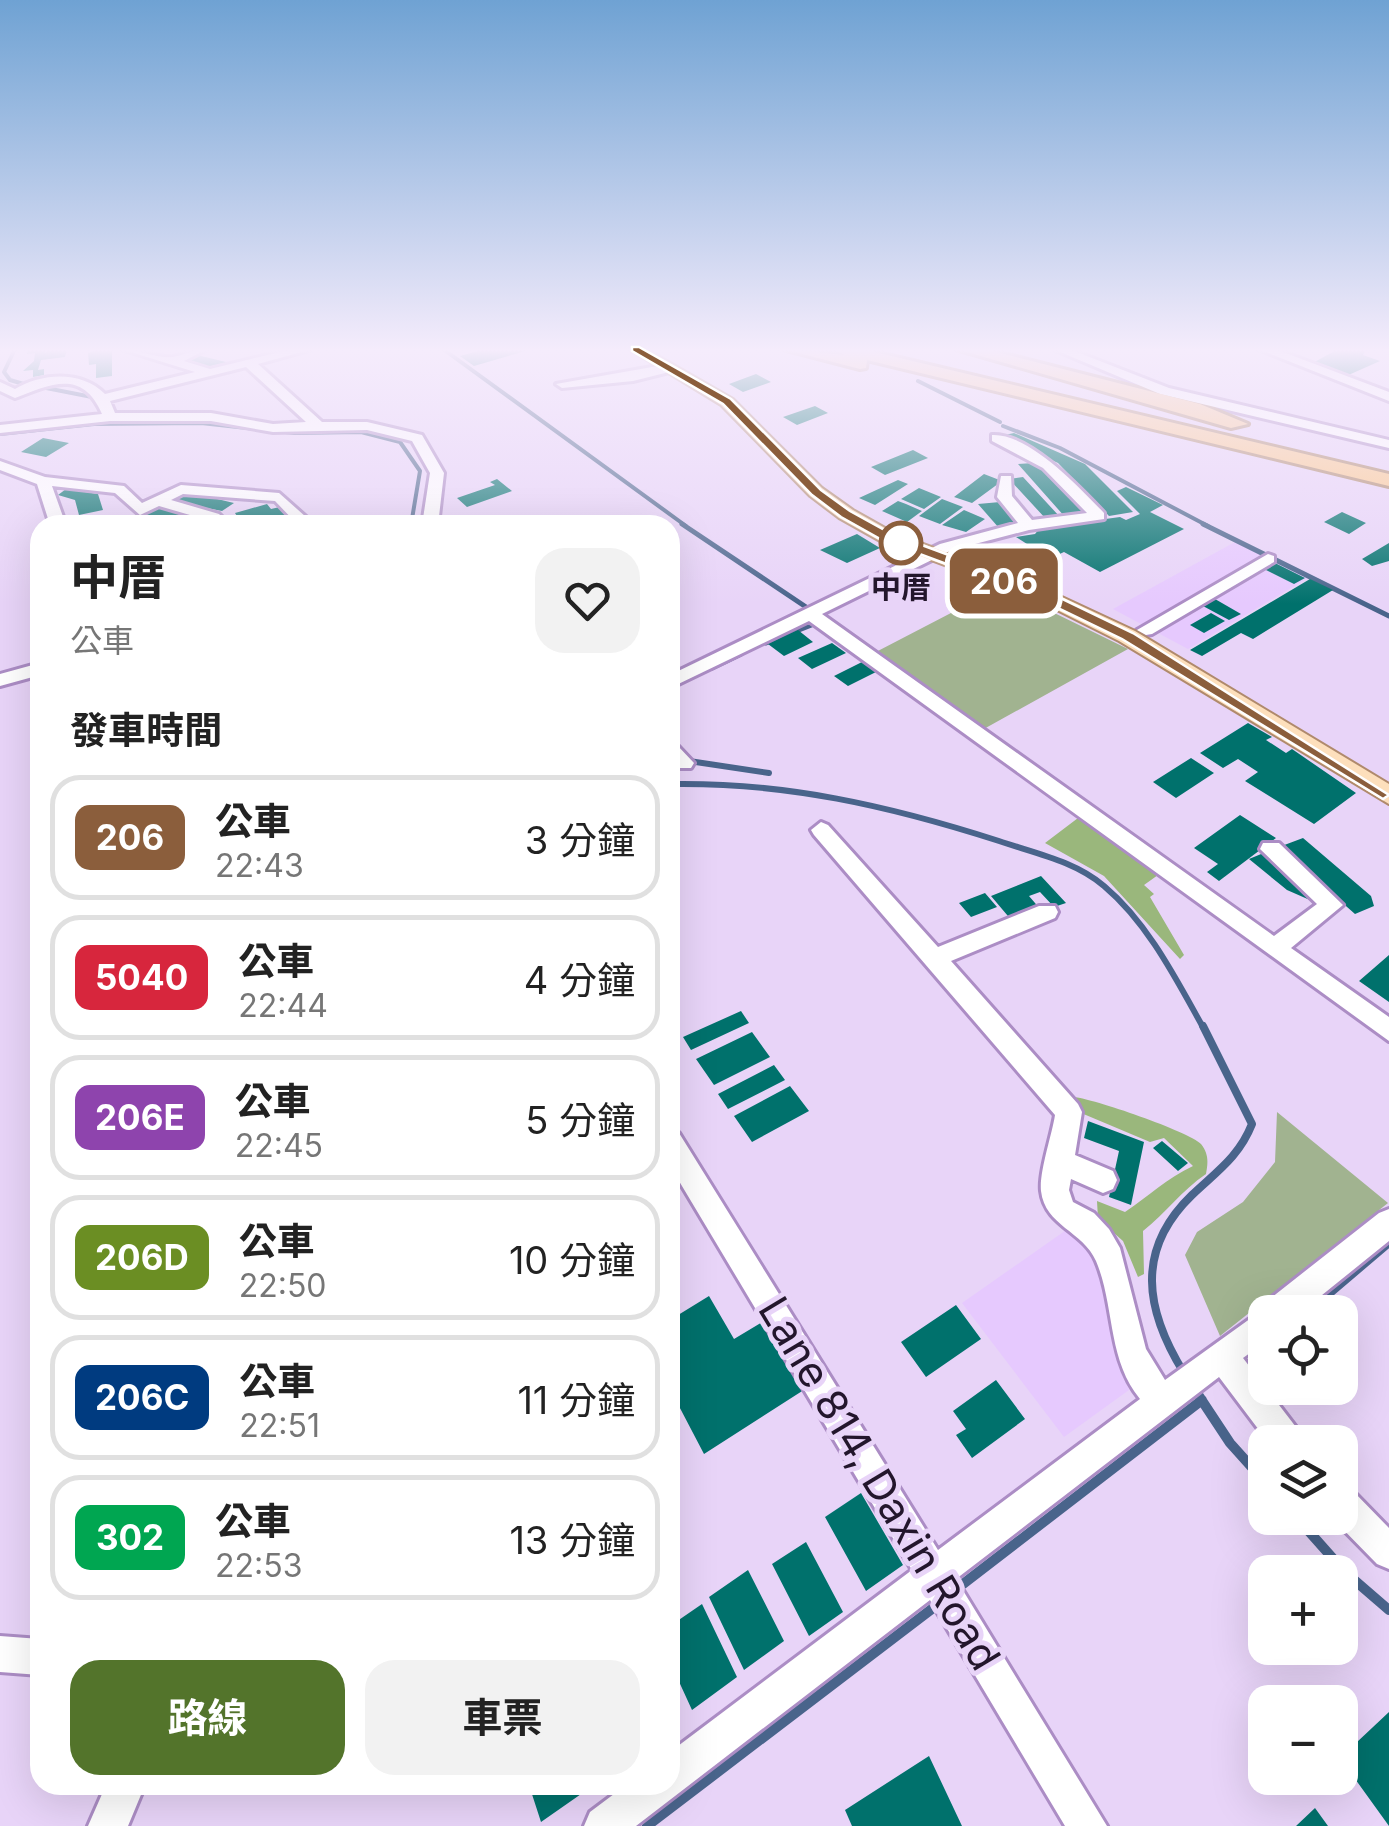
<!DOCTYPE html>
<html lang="zh-TW">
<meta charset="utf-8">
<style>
body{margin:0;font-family:Inter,"Noto Sans TC",sans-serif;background:#f2f2f2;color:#222;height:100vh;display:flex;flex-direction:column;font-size:38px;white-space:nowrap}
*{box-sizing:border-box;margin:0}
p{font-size:32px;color:#767676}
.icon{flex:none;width:55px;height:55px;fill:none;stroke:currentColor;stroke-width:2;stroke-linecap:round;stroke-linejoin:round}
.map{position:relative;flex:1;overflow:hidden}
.drawer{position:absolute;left:30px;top:515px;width:650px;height:1280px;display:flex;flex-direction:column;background:#fff;border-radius:30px;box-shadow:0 10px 40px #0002}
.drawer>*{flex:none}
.badge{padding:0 20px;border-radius:15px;font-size:35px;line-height:65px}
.fabs{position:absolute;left:1248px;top:1295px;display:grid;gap:20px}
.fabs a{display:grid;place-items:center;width:110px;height:110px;border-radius:20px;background:#fff;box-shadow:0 10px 40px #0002;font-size:50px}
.map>.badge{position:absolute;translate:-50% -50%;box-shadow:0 0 0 5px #fff}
h2{padding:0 40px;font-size:38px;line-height:90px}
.round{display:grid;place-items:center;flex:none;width:105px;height:105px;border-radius:30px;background:#f2f2f2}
.overview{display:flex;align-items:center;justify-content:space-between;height:170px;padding:0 40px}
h1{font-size:48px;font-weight:700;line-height:75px}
.action{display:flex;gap:20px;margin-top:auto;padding:20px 40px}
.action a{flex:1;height:115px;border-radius:30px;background:#53742b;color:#fff;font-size:40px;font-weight:700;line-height:115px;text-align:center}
.action a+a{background:#f2f2f2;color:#222}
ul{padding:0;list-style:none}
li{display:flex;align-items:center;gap:30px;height:125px;margin:0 20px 15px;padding:0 20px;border:5px solid #e0e0e0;border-radius:30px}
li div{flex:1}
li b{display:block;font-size:38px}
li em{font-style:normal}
li .badge{min-width:110px;font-weight:700;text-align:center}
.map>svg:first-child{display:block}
.built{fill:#e6c9fe}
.green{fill:#a1b390}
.forest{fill:#9ab77c}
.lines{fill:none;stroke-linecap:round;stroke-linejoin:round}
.stream-far4{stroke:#49648b;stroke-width:4}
.stream-far3{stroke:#49648b;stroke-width:5}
.stream-far2{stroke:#49648b;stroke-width:6}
.stream-far1{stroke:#49648b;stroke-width:8}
.stream{stroke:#49648b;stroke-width:10}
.building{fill:#00716c}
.minor-casing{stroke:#ac8dc5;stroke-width:6}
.major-casing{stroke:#b08a6c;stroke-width:4}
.highway-casing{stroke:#b08a6c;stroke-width:6}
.minor{fill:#fff;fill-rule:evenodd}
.major{fill:#fddfbc;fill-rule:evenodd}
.highway{fill:#fcc98f;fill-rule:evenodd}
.line{fill:#8b5e3c;stroke:#fff;stroke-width:2.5}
.stop-dot{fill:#fff;stroke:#8b5e3c;stroke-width:5}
.labels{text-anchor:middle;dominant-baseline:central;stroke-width:10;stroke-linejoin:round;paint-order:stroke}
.far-stop-label{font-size:30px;font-weight:bold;fill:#23162c;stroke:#e8d4f8}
.near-street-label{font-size:42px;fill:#23162c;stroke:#e8d4f8}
</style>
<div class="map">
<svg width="1389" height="1826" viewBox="0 0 1389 1826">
<rect width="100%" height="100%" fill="#e8d4f8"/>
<path class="built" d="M 1235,542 L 1308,578 L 1188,649 L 1113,609 Z
M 1069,1228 L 1091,1244 L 1129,1390 L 1064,1437 L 962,1303 Z"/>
<path class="green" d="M 1001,587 L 1128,649 L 982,730 L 874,653 Z
M 1277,1112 L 1388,1203 L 1220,1336 L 1185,1255 L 1197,1232 L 1243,1202 L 1275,1162 Z"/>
<path class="forest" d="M 1078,818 L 1158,875 L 1144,885 L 1154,894 L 1150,897 L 1184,955 L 1180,959 L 1104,876 L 1045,843 Z
M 1073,1097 C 1092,1098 1190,1132 1201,1144 C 1209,1154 1208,1163 1206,1174 C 1182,1190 1166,1213 1143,1231 L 1144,1274 L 1138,1277 L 1123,1241 L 1098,1219 L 1097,1201 L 1125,1212 C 1150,1195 1166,1179 1193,1166 L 1164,1138 L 1150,1142 L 1074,1110 Z"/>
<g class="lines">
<path class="stream-far4" d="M 15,349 L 4,372 L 10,380 L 27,385
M 443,349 L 686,526
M 918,381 L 1000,422
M 36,386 L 92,397
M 1003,426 L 1060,448 L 1208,526
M 0,434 L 94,424 L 201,423 L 294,433 L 361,432 L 400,442 L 420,471 L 411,525"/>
<path class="stream-far3" d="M 682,524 L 812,611
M 1203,524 L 1389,616
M 766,643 L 814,624
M 712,668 L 741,654"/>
<path class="stream-far2" d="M 689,761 L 769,773
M 670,784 C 785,782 890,806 999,841 C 1034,853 1075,861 1104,886 C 1148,923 1176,979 1204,1029"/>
<path class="stream-far1" d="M 1308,1312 L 1389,1243
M 1247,1365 L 1265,1350
M 1184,1373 C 1145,1310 1135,1250 1192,1195 C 1216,1172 1239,1157 1252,1124 L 1203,1026"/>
<path class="stream" d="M 1193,1387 L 1230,1443 L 1265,1482
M 1297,1518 L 1345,1572 L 1389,1610
M 963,1584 L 1202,1400
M 647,1826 L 937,1605"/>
</g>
<path class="building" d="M 28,349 L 46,349 L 45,353 L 49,349 L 67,349 L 65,357 L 41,360 L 38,370 L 44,369 L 44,375 L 33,377 L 33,370 L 23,371 L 34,361 L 35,353 L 27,354 Z
M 98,349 L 112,349 L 112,376 L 96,378 L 96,364 L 89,365 L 88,353 Z
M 485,349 L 528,349 L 529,350 L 474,366 L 460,356 Z
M 1338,349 L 1366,349 L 1363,355 L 1380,361 L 1344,377 L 1311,364 Z
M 197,355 L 230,363 L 209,368 L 183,361 Z
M 756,374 L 771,382 L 743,392 L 729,384 Z
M 815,406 L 828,413 L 797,425 L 783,417 Z
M 1014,433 L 1085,464 L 1133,512 L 1109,516 L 1058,463 L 1000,436 Z
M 43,438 L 69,443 L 46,457 L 21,452 Z
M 913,450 L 928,458 L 885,475 L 871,467 Z
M 1033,463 L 1048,472 L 1087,514 L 1065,517 L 1018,464 Z
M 984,474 L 1002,481 L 972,503 L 954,497 Z
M 1023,477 L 1060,517 L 1046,519 L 1009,479 Z
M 497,479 L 512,491 L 467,507 L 457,498 L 495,485 L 490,482 Z
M 898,480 L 908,484 L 875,505 L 859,498 Z
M 1126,487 L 1163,505 L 1150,512 L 1184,529 L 1100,572 L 1064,552 L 1038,564 L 1014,550 L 1027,544 L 1016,537 L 1035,534 L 1040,528 L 1120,517 L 1126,520 L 1140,514 L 1117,491 Z
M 919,488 L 941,497 L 924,509 L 901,499 Z
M 66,489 L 98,494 L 103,510 L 79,515 L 75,500 L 58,495 Z
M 183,493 L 213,498 L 234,503 L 222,511 L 171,501 Z
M 942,499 L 963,507 L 940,524 L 919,516 Z
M 898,501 L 906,504 L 922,511 L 907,522 L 882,511 Z
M 1000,502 L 1015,520 L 1017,525 L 999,528 L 978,504 Z
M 267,504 L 271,509 L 284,506 L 291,515 L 282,517 L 288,525 L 255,525 L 248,515 L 238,518 L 235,513 Z
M 159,507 L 178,513 L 206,521 L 180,525 L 146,515 Z
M 964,510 L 985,519 L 966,532 L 942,525 Z
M 1342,512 L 1366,523 L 1349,534 L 1324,522 Z
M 857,534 L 880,548 L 847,563 L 820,550 Z
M 1389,543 L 1389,561 L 1372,566 L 1362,559 Z
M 1275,563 L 1305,578 L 1294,584 L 1264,569 Z
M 1310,579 L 1333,590 L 1253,639 L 1241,633 L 1202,656 L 1190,650 Z
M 1215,599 L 1241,614 L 1229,620 L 1203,606 Z
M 1211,613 L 1225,621 L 1204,633 L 1190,625 Z
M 798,630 L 813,642 L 784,656 L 768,644 Z
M 832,643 L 846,653 L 812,669 L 798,658 Z
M 864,661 L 878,671 L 848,686 L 834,676 Z
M 1248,723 L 1272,737 L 1266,740 L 1286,753 L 1292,749 L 1356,793 L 1314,824 L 1245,781 L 1258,772 L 1238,759 L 1223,768 L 1200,753 Z
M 1191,758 L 1214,773 L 1176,798 L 1153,782 Z
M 1240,815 L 1276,838 L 1219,881 L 1207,872 L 1218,864 L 1194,848 Z
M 1303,838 L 1371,896 L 1374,906 L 1355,914 L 1279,847 Z
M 1266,852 L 1319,904 L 1287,890 L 1249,859 Z
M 1041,876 L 1066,903 L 1054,907 L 1040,892 L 1029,896 L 1041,910 L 1013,922 L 991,896 Z
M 985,893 L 997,907 L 971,917 L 959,903 Z
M 1389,955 L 1389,1002 L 1359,981 Z
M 741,1011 L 749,1023 L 691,1050 L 683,1037 Z
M 752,1032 L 770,1057 L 714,1085 L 696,1059 Z
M 774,1065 L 785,1080 L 728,1109 L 718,1094 Z
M 790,1086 L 809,1111 L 752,1142 L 734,1116 Z
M 1088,1121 L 1144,1142 L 1131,1205 L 1109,1197 L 1119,1151 L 1084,1138 Z
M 1162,1141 L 1188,1163 L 1178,1171 L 1153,1148 Z
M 709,1296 L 734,1339 L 769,1318 L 810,1386 L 704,1454 L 670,1389 L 670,1320 Z
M 956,1305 L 981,1339 L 926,1377 L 901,1342 Z
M 996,1380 L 1025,1419 L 972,1458 L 956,1435 L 966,1429 L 953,1411 Z
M 861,1493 L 903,1565 L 866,1591 L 825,1517 Z
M 806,1542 L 843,1612 L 809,1636 L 772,1564 Z
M 748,1570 L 784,1641 L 744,1670 L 709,1597 Z
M 702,1604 L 737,1677 L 692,1710 L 670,1662 L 670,1626 Z
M 1389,1712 L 1389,1826 L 1340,1758 Z
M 929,1756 L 962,1826 L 852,1826 L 845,1810 Z
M 529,1785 L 594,1785 L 541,1822 Z
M 1315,1808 L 1328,1826 L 1296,1826 Z"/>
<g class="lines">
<g class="minor-casing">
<path id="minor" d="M 121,349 C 137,349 158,359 173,357 C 185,355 193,349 207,349 L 184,361 L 210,369 L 292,349 L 312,349 L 258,364 L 322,422 L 367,422 L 422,435 L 444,473 L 438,525 L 422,525 L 430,473 L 412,441 L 367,430 L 273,432 L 211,421 L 110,421 L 0,433 L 0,425 L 102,414 C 82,368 50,385 15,398 L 0,391 L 0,382 L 15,389 C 42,373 81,370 105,394 L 195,372 ZM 246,367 L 306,422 L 273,424 L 211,413 L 115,413 L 110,401 Z
M 1053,349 L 1069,349 L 1169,388 L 1389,440 L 1389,448 L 1160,394 Z
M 1258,349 L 1275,349 L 1389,392 L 1389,401 Z
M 669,364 L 675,368 L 673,371 L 633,381 L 562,388 L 556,384 Z
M 992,435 C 1029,433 1080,488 1104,513 L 1104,519 L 1029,530 L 952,550 L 822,614 L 1274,936 L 1317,904 L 1260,849 L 1263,843 L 1279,843 L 1343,905 L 1291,948 L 1389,1017 L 1389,1041 L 809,621 L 670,688 L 670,675 L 940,544 L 1018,523 L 997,497 L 1001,476 L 1011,476 L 1012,496 L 1032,520 L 1087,513 L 1043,468 L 992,441 Z
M 0,461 L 45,477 L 124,486 L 142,503 L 181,485 L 279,493 L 315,525 L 298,525 L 275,501 L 183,494 L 171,500 L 219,514 L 222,517 L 214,522 L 159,506 L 140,515 L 115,493 L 52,486 L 66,525 L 50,525 L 37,484 L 0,470 Z
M 1268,554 L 1274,556 L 1274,562 L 1152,634 L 1146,635 L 1137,630 Z
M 40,663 L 40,675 L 0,686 L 0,674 Z
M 670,743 L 677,745 L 694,763 L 691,768 L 677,768 L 670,761 Z
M 821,822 L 828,825 L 938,947 L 1039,906 L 1055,906 L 1058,912 L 1055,918 L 951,961 L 1078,1104 L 1082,1112 L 1075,1155 L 1113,1171 L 1117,1180 L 1113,1189 L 1103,1193 L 1071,1179 L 1069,1190 L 1073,1202 L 1094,1213 L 1109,1229 L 1120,1248 L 1146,1349 L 1165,1380 L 1265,1308 L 1267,1301 L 1379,1213 L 1389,1209 L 1389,1241 L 1301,1312 L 1265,1312 L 1265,1342 L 1243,1358 L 1299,1431 L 1304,1442 L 1268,1442 L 1219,1377 L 956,1579 L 1107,1826 L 1065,1826 L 930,1600 L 636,1826 L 584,1826 L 590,1812 L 626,1785 L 670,1785 L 670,1752 L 912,1570 L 670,1166 L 670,1130 L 679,1133 L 938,1550 L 1140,1399 C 1107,1359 1115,1306 1096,1261 C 1083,1231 1045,1226 1041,1191 C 1039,1172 1052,1135 1055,1115 L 814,835 L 811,830 Z
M 1340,1485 L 1352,1490 L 1389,1528 L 1389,1569 L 1377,1564 L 1332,1518 L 1340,1518 Z
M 0,1636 L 40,1639 L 40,1675 L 0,1672 Z
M 106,1785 L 145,1785 L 128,1826 L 88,1826 Z"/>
</g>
<g class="major-casing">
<path id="major" d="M 629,349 L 646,349 L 733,399 L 822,488 L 853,510 L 894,533 L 1047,590 L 1135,631 L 1389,784 L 1389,804 L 1119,641 L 1033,598 L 880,541 L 839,518 L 810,496 L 721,405 Z"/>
</g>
<g class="highway-casing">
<path id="highway" d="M 783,349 L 845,355 L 832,349 L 862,349 L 1389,474 L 1389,486 L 867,360 L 866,368 L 860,369 Z
M 956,349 L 985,349 L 1200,404 L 1248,424 L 1231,428 Z"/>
</g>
<use href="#minor" class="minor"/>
<use href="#major" class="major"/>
<use href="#highway" class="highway"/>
</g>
<linearGradient id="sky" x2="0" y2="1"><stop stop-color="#6fa2d3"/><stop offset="0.58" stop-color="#f5ecfc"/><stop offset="1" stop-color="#f5ecfc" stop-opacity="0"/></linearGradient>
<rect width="1389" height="604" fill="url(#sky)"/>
<path class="line" d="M 632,347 L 639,347 L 731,399 L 821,490 L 850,511 L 892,534 L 1046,591 L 1133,633 L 1389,795 L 1383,799 L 1122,639 L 1035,597 L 882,540 L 841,517 L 812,495 L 723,404 L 632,351 Z"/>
<circle class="stop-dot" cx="901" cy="543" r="20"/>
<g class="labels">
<g class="far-stop-label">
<text x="901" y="587">中厝</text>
</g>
<g class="near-street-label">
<text transform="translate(880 1483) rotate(59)">Lane 814, Daxin Road</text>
</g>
</g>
</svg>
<div class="fabs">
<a><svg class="icon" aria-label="locate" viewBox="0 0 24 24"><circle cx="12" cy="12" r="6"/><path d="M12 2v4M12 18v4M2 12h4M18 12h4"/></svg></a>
<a><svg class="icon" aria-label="layers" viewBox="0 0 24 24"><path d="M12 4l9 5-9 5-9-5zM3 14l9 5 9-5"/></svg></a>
<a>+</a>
<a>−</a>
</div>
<b class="badge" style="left:1004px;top:581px;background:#8b5e3c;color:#fff">206</b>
<section class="drawer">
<div class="overview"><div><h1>中厝</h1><p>公車</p></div><a class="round"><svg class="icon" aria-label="heart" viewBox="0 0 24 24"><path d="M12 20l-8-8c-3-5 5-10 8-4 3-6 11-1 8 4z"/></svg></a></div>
<h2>發車時間</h2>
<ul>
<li><span class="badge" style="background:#8b5e3c;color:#fff">206</span><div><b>公車</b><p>22:43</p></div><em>3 分鐘</em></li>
<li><span class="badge" style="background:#d7263d;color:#fff">5040</span><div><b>公車</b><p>22:44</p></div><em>4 分鐘</em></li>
<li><span class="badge" style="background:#8e44ad;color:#fff">206E</span><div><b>公車</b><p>22:45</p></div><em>5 分鐘</em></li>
<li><span class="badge" style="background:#6b8e23;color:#fff">206D</span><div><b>公車</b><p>22:50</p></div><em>10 分鐘</em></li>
<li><span class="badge" style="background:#003b80;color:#fff">206C</span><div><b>公車</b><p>22:51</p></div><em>11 分鐘</em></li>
<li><span class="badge" style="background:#00a651;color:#fff">302</span><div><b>公車</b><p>22:53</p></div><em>13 分鐘</em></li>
</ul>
<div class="action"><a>路線</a><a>車票</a></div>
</section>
</div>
